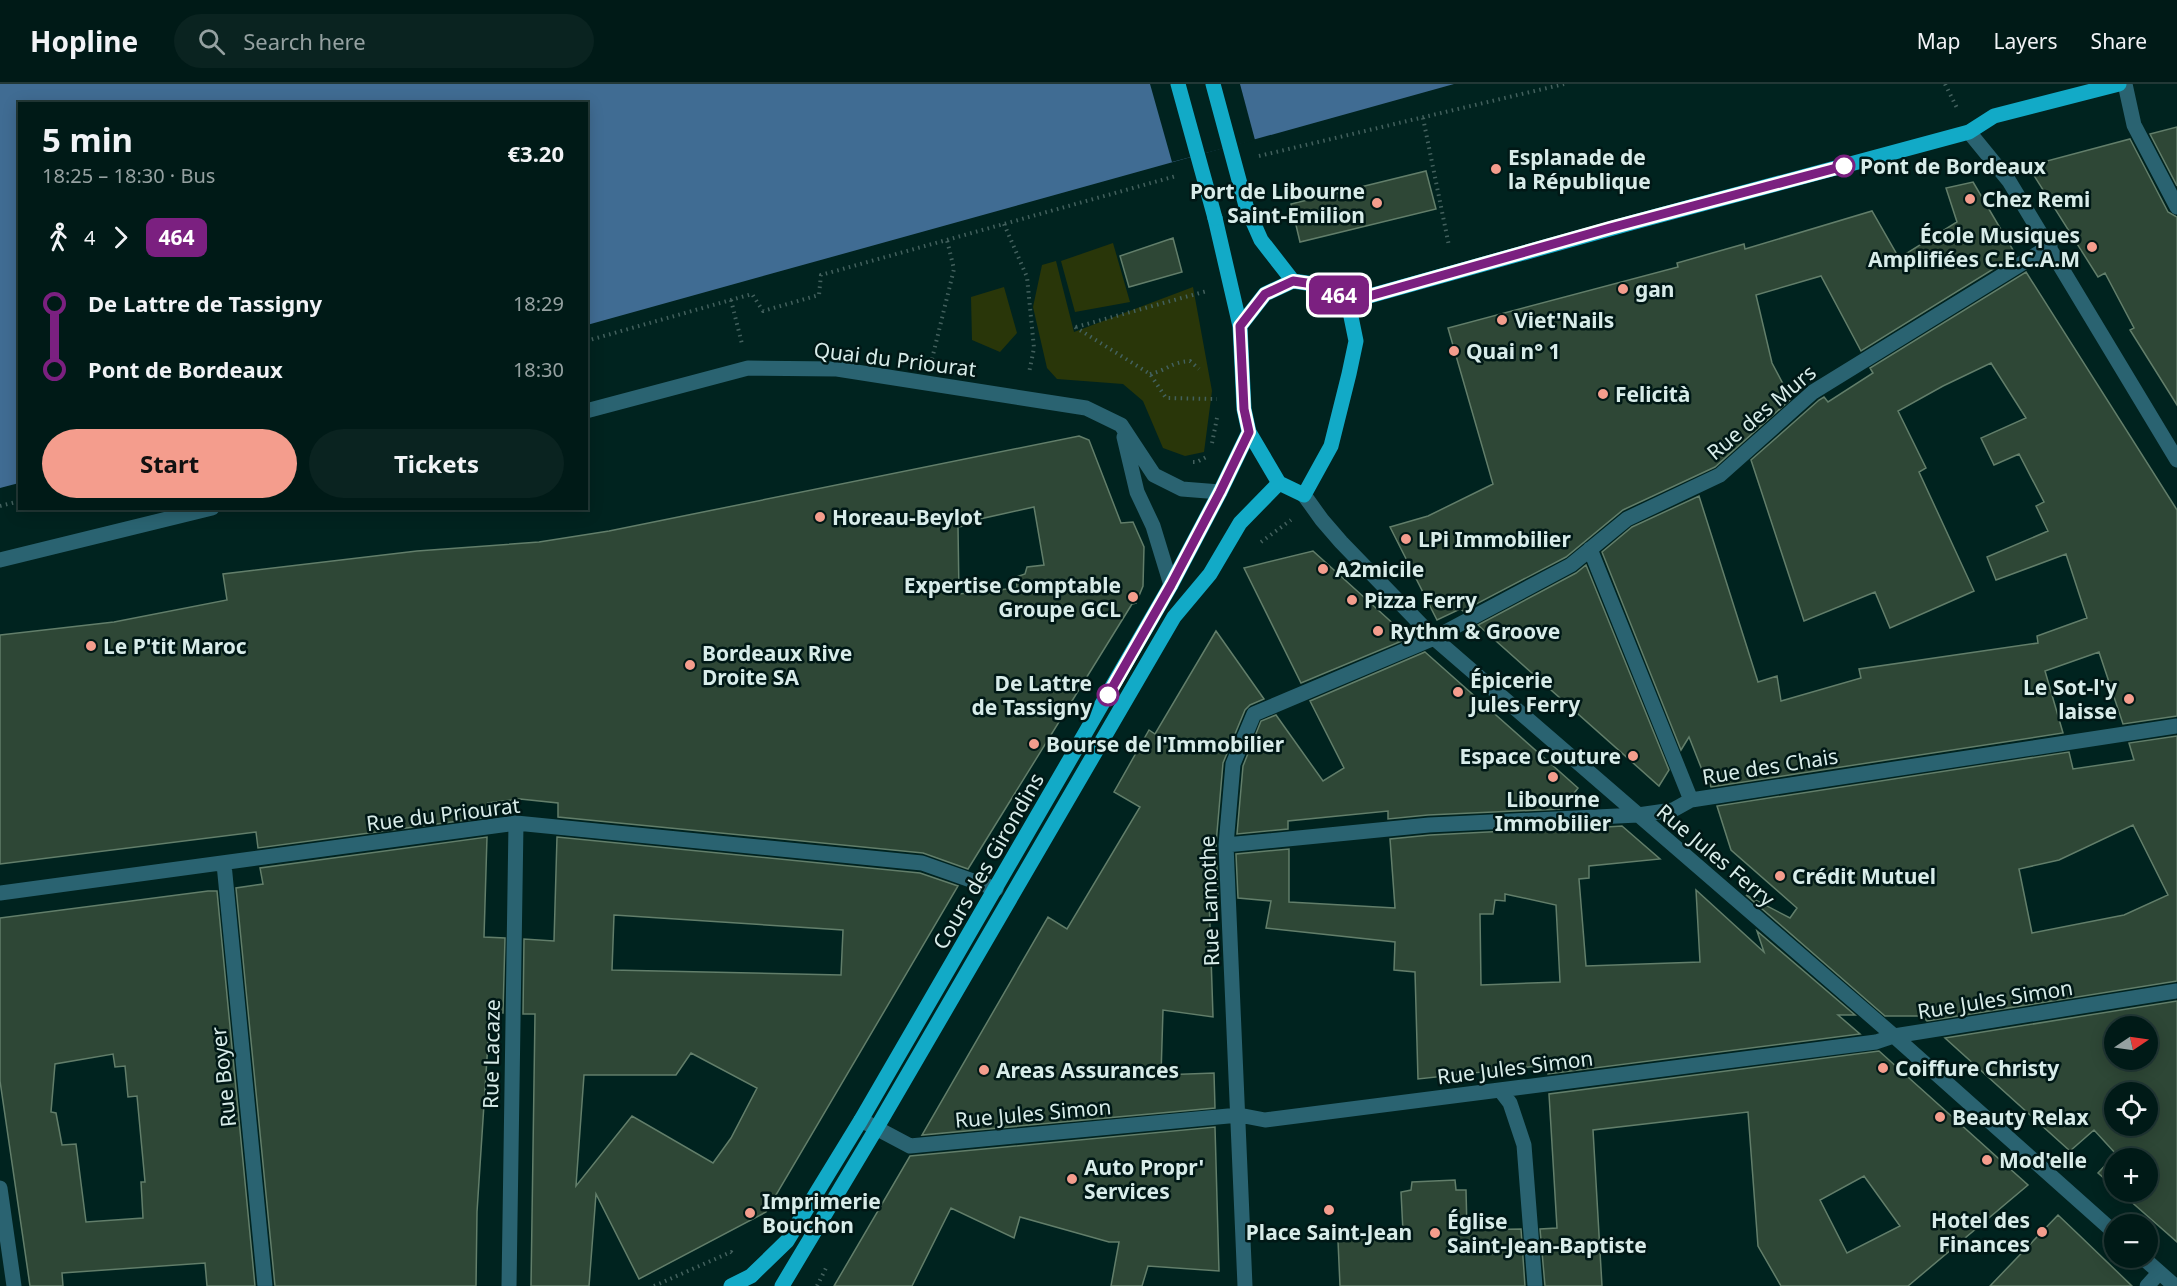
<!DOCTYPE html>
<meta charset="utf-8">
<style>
body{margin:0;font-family:"Noto Sans",sans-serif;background:#0a2320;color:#f1f3f6;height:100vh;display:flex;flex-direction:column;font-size:22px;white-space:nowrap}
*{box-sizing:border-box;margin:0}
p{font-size:20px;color:#95a1a1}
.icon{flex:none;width:33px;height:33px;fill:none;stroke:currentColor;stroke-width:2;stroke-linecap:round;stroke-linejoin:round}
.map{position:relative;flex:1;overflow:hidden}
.drawer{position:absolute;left:18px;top:18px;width:570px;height:408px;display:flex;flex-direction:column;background:#001a17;border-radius:0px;box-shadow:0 3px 15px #0003,0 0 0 2px #223836}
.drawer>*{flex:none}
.badge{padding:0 12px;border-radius:9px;font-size:21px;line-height:39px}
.needle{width:39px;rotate:77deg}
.controls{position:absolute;left:2104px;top:932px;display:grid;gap:12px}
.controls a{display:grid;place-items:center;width:54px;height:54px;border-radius:50%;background:#001a17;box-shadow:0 3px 15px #0003,0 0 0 2px #223836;font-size:30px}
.map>.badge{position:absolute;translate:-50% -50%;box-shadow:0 0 0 3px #fff}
.legs{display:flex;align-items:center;gap:9px;height:66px;padding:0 24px;font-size:20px}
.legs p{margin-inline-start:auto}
.overview{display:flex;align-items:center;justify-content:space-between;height:102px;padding:0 24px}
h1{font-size:33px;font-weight:700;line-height:45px}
.cta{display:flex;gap:12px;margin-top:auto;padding:12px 24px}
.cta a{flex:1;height:69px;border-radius:36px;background:#f49d8d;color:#111;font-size:24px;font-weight:700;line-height:69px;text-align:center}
.cta a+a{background:#0a2320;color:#f1f3f6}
ul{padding:0 24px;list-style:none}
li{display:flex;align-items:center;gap:21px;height:66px;font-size:22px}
li i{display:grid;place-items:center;width:9px;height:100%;margin:0 8px;background:currentColor}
li i::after{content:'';width:15px;height:15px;margin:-8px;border:4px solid;border-radius:50%;background:#001a17}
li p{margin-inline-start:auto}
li:first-child i{background:linear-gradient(#0000 50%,currentColor 0)}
li:last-child i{background:linear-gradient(currentColor 50%,#0000 0)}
header{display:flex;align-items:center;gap:36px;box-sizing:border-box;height:84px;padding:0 30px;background:#001a17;border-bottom:2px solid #223836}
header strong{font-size:28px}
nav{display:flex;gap:33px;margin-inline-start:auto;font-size:21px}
.search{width:420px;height:54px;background:#0a2320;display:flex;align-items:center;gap:15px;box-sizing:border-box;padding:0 21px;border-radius:33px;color:#95a1a1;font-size:22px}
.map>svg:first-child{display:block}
.green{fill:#293609}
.water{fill:#406c93}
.pier{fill:#00231f}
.building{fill:#2e4736;stroke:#627e6a;stroke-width:1.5;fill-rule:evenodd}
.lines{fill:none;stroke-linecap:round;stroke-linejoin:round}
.path{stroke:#43615e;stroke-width:4;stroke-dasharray:1.5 4.5;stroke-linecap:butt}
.minor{stroke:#2a6371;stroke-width:15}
.major{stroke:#12aac7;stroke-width:15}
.major-bridge{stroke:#12aac7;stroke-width:15}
.line-1-casing{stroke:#fff;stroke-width:14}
.line-1{stroke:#7b2080;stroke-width:9}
.stop-1-dot{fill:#fff;stroke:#7b2080;stroke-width:3}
.poi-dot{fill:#f49d8d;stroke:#001816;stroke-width:2}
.labels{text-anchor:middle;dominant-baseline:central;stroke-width:5;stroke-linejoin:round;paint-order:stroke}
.poi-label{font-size:21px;font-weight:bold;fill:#d8ece9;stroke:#001816;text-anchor:start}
.stop-label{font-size:21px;font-weight:bold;fill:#d8ece9;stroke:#001816;text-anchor:start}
.street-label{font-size:21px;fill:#d8ece9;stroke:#001816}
</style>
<header>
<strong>Hopline</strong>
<div class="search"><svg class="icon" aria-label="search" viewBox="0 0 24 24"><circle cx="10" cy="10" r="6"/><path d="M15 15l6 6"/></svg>Search here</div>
<nav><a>Map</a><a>Layers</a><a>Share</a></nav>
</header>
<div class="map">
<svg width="2177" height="1202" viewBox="0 0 2177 1202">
<rect width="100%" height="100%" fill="#00231f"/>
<path class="green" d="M 1113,159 L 1130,218 L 1075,228 L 1061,177 Z
M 1056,177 L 1074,248 L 1193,203 L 1212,307 L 1204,368 L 1185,372 L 1163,364 L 1143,317 L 1123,300 L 1057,295 L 1047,284 L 1033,223 L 1042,181 Z
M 1004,203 L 1017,249 L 1000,268 L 972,256 L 971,213 Z"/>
<path class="water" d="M 0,0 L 1454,0 L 587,241 L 586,20 L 20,20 L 19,399 L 0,404 Z"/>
<path class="pier" d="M 1150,0 L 1240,0 L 1255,56 L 1172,78 Z"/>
<path class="building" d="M 2177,43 L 2177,102 L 2150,50 Z
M 2130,55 L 2168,128 L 2177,133 L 2177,321 L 2130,246 L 2134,244 L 2105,189 L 2098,193 L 2028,82 Z
M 1426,87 L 1436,125 L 1300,158 L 1291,120 Z
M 1973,98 L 2016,171 L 1861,267 L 1821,192 L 1756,211 L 1772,279 L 1791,315 L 1715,383 L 1623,426 L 1566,473 L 1463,527 L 1460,525 L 1437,536 L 1390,443 L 1428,432 L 1493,400 L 1448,244 L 1678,183 L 1677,179 L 1744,160 L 1745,165 L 1872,127 L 1899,174 L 1957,138 L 1946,104 Z
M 1173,154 L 1182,188 L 1129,203 L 1120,172 Z
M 2026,188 L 2177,426 L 2177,632 L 2123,640 L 2099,568 L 2045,587 L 2063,649 L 1711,703 L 1708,696 L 1706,696 L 1689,653 L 1681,666 L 1602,468 L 1632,443 L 1699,412 L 1758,598 L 1777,592 L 1781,617 L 1861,594 L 1859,585 L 2038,559 L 2037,552 L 2087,534 L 2066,470 L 1996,496 L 1987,473 L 2048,447 L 2036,422 L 2044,418 L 2019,370 L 1994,381 L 1981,354 L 2026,334 L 1991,279 L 1943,302 L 1898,327 L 1926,384 L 1919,388 L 1974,507 L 1890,544 L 1875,508 L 1804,537 L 1751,376 L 1819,316 L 1824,313 L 1828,318 L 1873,289 L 1870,284 Z
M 1079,352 L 1089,356 L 1121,439 L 1133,438 L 1144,463 L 1143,502 L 1136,519 L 1132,520 L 968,785 L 923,769 L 558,733 L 558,719 L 520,715 L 488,719 L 488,733 L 258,764 L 256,748 L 0,780 L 0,551 L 114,538 L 227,516 L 223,490 L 417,467 L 539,458 L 609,447 ZM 1034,423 L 1044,481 L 1027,483 L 1025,490 L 1016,493 L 1017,504 L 959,510 L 958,443 L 979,439 L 980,435 Z
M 1313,467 L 1409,554 L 1301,599 L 1244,484 Z
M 1586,481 L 1669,686 L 1659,702 L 1478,541 L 1576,489 Z
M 1216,547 L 1264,615 L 1250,621 L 1245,626 L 1223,679 L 1216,760 L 1218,812 L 1209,811 L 1213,933 L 1163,926 L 1161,991 L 1214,989 L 1215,1024 L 922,1051 L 1048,833 L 1067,845 L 1140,723 L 1114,708 L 1149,646 L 1155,650 Z
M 1425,568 L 1578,704 L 1562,725 L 1428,731 L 1388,735 L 1388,727 L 1288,737 L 1288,745 L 1237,750 L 1243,682 L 1261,637 L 1276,631 L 1323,697 L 1344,684 L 1310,617 Z
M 2177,652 L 2177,897 L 1927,937 L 1922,932 L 1885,932 L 1746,811 L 1790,834 L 1797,824 L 1731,766 L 1717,722 L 2069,668 L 2073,685 L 2134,676 L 2129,659 ZM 2133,741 L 2168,811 L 2124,831 L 2032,849 L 2019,785 L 2059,776 Z
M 1622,742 L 1660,775 L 1589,782 L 1589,794 L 1579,795 L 1586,882 L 1700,878 L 1696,806 L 1764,868 L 1757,847 L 1855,931 L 1838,931 L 1860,950 L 1548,990 L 1547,981 L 1418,995 L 1415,888 L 1394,886 L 1395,858 L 1266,844 L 1271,817 L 1238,814 L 1236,770 L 1289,765 L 1289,818 L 1395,824 L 1390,755 L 1430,751 L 1547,745 L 1546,747 ZM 1505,810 L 1556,821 L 1560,898 L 1481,901 L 1480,830 L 1493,830 L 1495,816 L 1505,817 Z
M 487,753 L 484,853 L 505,854 L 503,929 L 490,928 L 477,1128 L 476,1202 L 275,1202 L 236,804 L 263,800 L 260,784 Z
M 557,753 L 920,789 L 958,802 L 766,1128 L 639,1195 L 596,1110 L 589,1202 L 531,1202 L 535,930 L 523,930 L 524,855 L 554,857 ZM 614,831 L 843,846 L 841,891 L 612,886 ZM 691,969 L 757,1004 L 731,1054 L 713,1079 L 632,1032 L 576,1102 L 584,991 L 676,991 Z
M 208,807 L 217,807 L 255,1202 L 207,1202 L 205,1179 L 62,1189 L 63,1202 L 30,1202 L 0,997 L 0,834 ZM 113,970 L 115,983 L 125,982 L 128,1013 L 137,1012 L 145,1098 L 141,1098 L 143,1134 L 86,1138 L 76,1060 L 62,1061 L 56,1029 L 51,1028 L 55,980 Z
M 2177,917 L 2177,1158 L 2119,1107 L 2148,1107 L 2148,1074 L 2115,1074 L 2115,1104 L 2098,1089 L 2116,1070 L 2094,1046 L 2070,1067 L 1945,954 ZM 2115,942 L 2148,942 L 2148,975 L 2115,975 ZM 2115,1008 L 2148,1008 L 2148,1041 L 2115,1041 Z
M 1879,967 L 2028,1101 L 1908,1202 L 1781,1202 L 1758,1162 L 1748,1028 L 1593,1046 L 1602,1202 L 1545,1202 L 1540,1145 L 1557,1144 L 1549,1010 ZM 1864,1092 L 1900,1142 L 1847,1169 L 1820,1116 Z
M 1215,1043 L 1219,1187 L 1148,1182 L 1142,1202 L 1111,1202 L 1119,1158 L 1109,1158 L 1020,1133 L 1014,1154 L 951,1124 L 912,1202 L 834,1202 L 910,1072 Z
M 1455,1096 L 1456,1106 L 1466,1106 L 1467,1146 L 1521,1145 L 1525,1202 L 1340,1202 L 1338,1157 L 1360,1155 L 1360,1149 L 1403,1148 L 1401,1108 L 1411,1106 L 1412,1098 Z
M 2058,1131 L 2079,1151 L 2132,1202 L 1990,1202 Z"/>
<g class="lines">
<path class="path" d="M 1945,0 L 1958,26
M 1423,34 L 1449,162
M 1259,72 L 1564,0
M 1004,140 L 1027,193 L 1034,264 L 1029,289
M 731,216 L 742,260
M 1075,243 L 1150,290 L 1166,314 L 1217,315
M 1076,243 L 1207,207
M 586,257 L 752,210 L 763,227 L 819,211 L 821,191 L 1176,92
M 932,275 L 954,185 L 947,156
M 1150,290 C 1168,286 1171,278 1190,277 L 1199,285
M 1212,359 L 1217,334
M 1193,378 L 1197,378 L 1208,372
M 0,422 L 20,417
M 1261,458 L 1291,436
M 654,1202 L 731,1168 L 734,1171
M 817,1202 L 826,1184"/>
<path class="minor" d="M 2125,0 L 2134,41 L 2177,123
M 1969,48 L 2009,97 L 2177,376
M 586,327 L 748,284 L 837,285 L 1086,324 L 1121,341 L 1154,391 L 1182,405 L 1220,408
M 1124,353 L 1137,408 L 1153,442 L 1171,501
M 1304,411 L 1322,436 L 1341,458 L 1434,554 L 1894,952 L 2115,1149
M 1590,465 L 1691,716
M 0,476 L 212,424
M 1226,761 L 1429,741 L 1638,731 L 1673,726 L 1691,716 L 2177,642
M 224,780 L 265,1202
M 0,809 L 516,739 L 922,779 L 996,805
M 1500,1006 L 1510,1019 L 1524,1061 L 1535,1202
M 861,1036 L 910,1062 L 1239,1031 L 1265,1036 L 1876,958 L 1894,952 L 2177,907
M 0,1104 L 14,1202
M 2142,1173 L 2175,1202
M 509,1202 L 516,739
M 1245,1202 L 1226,761 L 1233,680 L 1254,630 L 1434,554 L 1571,481 L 1627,435 L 1720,391 L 1813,308 L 2050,162
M 2147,1202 L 2159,1189"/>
<path class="major" d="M 1246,122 L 1261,156 L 1293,197
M 1215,134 L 1240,242 L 1244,325 L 1249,348 L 1279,399 L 1304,411 L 1331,362 L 1349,290 L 1356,257 L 1348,218 L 1327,202 L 1293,197 L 1265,210 L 1240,242
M 1348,218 L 1631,139 L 1969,48 L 1994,32 L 2119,0
M 731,1202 L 751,1192 L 787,1157 L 861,1036 L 1171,501 L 1220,408 L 1249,348
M 782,1202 L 876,1045 L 1174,533 L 1210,490 L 1240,439 L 1279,399"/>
<path class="major-bridge" d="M 1178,0 L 1215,134
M 1213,0 L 1246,122"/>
</g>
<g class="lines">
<g class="line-1-casing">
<path id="line-1" d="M 1108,611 L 1171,501 L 1220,408 L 1249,348 L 1244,325 L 1240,242 L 1265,210 L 1293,197 L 1327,202 L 1348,218 L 1610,144 L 1844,82"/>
</g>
<use href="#line-1" class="line-1"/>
</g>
<g class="stop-1-dot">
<circle cx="1844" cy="82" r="10"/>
<circle cx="1108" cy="611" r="10"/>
</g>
<g class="poi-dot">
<circle cx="1496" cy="85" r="6"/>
<circle cx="1970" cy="115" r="6"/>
<circle cx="1377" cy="119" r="6"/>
<circle cx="2092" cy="163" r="6"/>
<circle cx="1623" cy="205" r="6"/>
<circle cx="1502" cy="236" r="6"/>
<circle cx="1454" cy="267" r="6"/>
<circle cx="1603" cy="310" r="6"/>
<circle cx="820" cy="433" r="6"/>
<circle cx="1406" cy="455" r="6"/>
<circle cx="1323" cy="485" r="6"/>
<circle cx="1133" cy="513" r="6"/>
<circle cx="1352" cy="516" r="6"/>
<circle cx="1378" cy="547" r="6"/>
<circle cx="91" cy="562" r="6"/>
<circle cx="690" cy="581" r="6"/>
<circle cx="1458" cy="608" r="6"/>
<circle cx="2129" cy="615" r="6"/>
<circle cx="1034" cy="660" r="6"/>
<circle cx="1633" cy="672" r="6"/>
<circle cx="1553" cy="693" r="6"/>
<circle cx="1780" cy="792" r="6"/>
<circle cx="1883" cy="984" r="6"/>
<circle cx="984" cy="986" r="6"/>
<circle cx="1940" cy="1033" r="6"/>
<circle cx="1987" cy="1076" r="6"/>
<circle cx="1072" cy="1095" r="6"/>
<circle cx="1329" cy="1126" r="6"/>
<circle cx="750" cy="1129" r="6"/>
<circle cx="2042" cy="1148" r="6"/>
<circle cx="1435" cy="1149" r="6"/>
</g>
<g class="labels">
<g class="poi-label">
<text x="1508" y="73">Esplanade de<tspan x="1508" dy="24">la République</tspan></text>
<text x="1365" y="107" text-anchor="end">Port de Libourne<tspan x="1365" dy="24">Saint-Emilion</tspan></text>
<text x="1982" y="115">Chez Remi</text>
<text x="2080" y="151" text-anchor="end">École Musiques<tspan x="2080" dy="24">Amplifiées C.E.C.A.M</tspan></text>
<text x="1635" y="205">gan</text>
<text x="1514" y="236">Viet'Nails</text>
<text x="1466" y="267">Quai n° 1</text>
<text x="1615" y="310">Felicità</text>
<text x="832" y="433">Horeau-Beylot</text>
<text x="1418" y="455">LPi Immobilier</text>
<text x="1335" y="485">A2micile</text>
<text x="1121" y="501" text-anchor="end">Expertise Comptable<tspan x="1121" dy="24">Groupe GCL</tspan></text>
<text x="1364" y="516">Pizza Ferry</text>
<text x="1390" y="547">Rythm &amp; Groove</text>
<text x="103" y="562">Le P'tit Maroc</text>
<text x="702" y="569">Bordeaux Rive<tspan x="702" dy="24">Droite SA</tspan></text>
<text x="1470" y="596">Épicerie<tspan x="1470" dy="24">Jules Ferry</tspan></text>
<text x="2117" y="603" text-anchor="end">Le Sot-l'y<tspan x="2117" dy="24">laisse</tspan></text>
<text x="1046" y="660">Bourse de l'Immobilier</text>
<text x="1621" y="672" text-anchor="end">Espace Couture</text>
<text x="1553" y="715" text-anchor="middle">Libourne<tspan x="1553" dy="24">Immobilier</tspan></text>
<text x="1792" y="792">Crédit Mutuel</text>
<text x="1895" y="984">Coiffure Christy</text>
<text x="996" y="986">Areas Assurances</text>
<text x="1952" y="1033">Beauty Relax</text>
<text x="1999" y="1076">Mod'elle</text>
<text x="1084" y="1083">Auto Propr'<tspan x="1084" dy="24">Services</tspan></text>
<text x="762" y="1117">Imprimerie<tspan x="762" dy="24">Bouchon</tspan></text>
<text x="2030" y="1136" text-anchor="end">Hotel des<tspan x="2030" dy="24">Finances</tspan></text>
<text x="1447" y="1137">Église<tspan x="1447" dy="24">Saint-Jean-Baptiste</tspan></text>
<text x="1329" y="1148" text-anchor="middle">Place Saint-Jean</text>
</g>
<g class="stop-label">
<text x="1860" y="82">Pont de Bordeaux</text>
<text x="1092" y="599" text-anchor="end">De Lattre<tspan x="1092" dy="24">de Tassigny</tspan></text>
</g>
<g class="street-label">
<text transform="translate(895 275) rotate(7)">Quai du Priourat</text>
<text transform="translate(1761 328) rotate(-40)">Rue des Murs</text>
<text transform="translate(1770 682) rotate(-9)">Rue des Chais</text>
<text transform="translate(443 730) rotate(-7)">Rue du Priourat</text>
<text transform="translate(1716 771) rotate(40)">Rue Jules Ferry</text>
<text transform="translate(988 777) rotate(-60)">Cours des Girondins</text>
<text transform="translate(1209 817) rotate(-92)">Rue Lamothe</text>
<text transform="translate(1995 915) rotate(-9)">Rue Jules Simon</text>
<text transform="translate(491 970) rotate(-89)">Rue Lacaze</text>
<text transform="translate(1515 983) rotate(-7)">Rue Jules Simon</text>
<text transform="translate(223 993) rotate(-96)">Rue Boyer</text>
<text transform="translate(1033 1029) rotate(-5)">Rue Jules Simon</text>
</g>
</g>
</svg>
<div class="controls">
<a><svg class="needle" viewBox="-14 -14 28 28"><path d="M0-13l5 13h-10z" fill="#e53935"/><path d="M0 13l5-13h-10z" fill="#95a1a1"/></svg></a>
<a><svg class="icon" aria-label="locate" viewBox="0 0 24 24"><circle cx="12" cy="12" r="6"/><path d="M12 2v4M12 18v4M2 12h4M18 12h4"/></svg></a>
<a>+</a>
<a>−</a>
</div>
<b class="badge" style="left:1339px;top:211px;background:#7b2080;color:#fff">464</b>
<section class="drawer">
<div class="overview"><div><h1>5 min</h1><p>18:25 – 18:30 · Bus</p></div><b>€3.20</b></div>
<div class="legs"><svg class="icon" aria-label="walk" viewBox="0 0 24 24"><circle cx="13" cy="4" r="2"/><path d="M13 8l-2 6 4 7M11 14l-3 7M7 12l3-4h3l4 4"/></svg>4<svg class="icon" aria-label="forward" viewBox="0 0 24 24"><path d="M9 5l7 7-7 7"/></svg><b class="badge" style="background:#7b2080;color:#fff">464</b></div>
<ul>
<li><i style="color:#7b2080"></i><b>De Lattre de Tassigny</b><p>18:29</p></li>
<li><i style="color:#7b2080"></i><b>Pont de Bordeaux</b><p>18:30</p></li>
</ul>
<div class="cta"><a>Start</a><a>Tickets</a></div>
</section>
</div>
